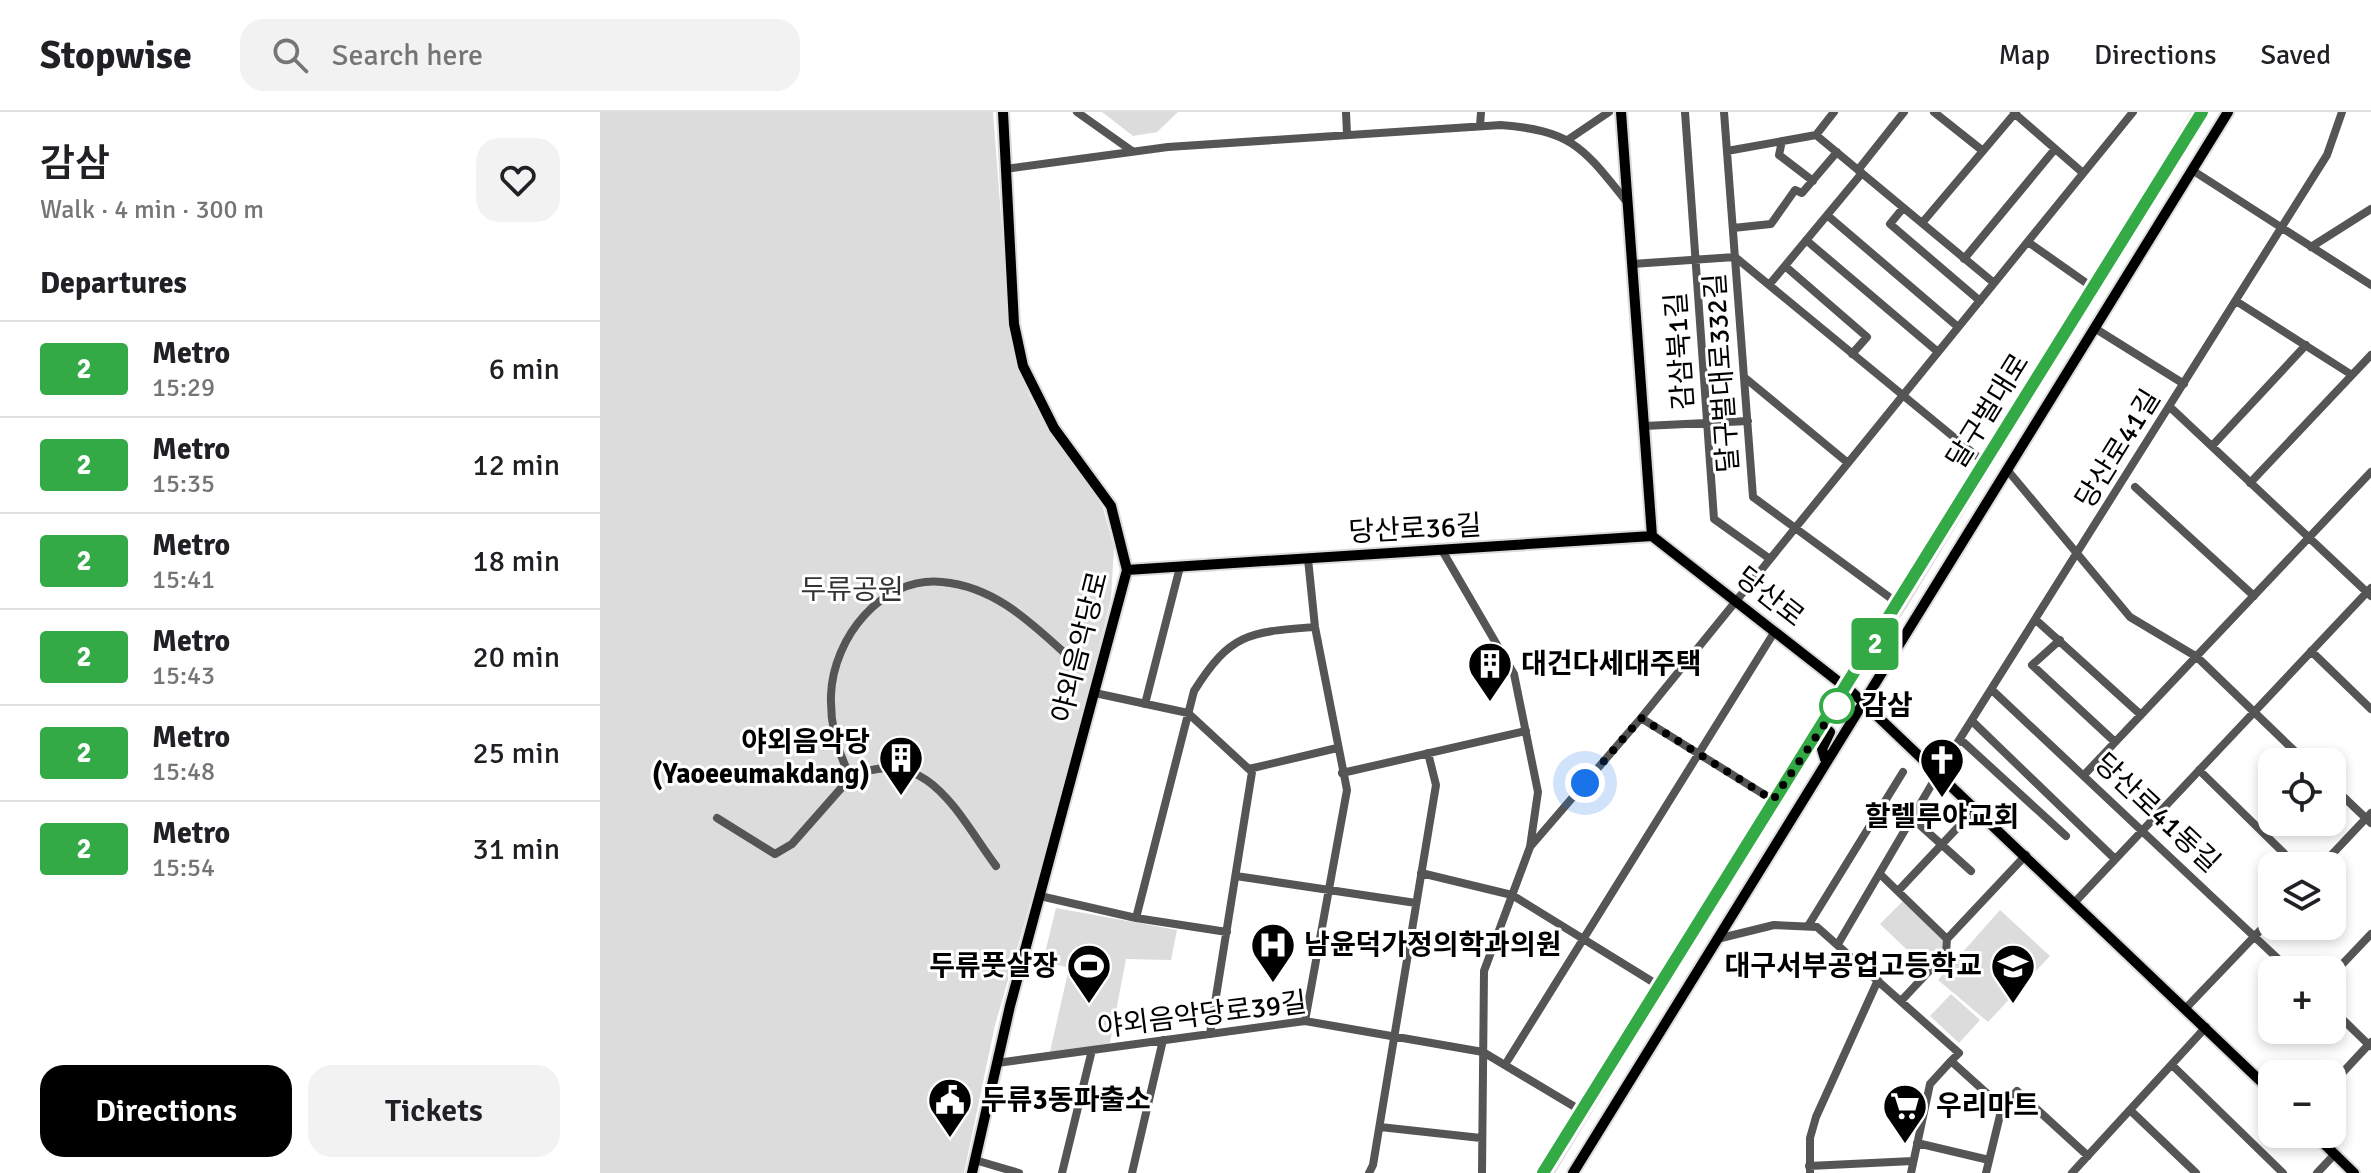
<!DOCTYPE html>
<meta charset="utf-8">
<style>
body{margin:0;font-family:Signika,"Noto Sans KR",sans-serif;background:#f2f2f2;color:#202124;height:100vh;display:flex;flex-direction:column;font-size:30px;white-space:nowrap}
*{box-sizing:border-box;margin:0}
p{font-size:26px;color:#757577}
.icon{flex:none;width:44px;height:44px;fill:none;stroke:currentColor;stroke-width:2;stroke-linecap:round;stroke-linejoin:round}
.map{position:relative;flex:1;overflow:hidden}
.panel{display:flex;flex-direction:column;background:#fff;width:600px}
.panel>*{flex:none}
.badge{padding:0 16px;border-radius:6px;font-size:28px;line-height:52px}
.controls{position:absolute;left:1658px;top:636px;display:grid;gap:16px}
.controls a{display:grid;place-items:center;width:88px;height:88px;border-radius:16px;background:#fff;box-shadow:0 4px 12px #0003;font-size:40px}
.you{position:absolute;width:40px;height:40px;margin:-20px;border:6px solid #fff;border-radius:50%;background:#1a73e8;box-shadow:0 0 0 12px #1a73e833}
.map>.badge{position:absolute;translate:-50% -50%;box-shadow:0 0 0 4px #fff}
h2{padding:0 40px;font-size:30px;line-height:72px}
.round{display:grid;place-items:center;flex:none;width:84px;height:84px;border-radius:24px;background:#f2f2f2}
.overview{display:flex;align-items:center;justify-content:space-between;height:136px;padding:0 40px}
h1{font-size:38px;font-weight:600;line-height:60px}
.primary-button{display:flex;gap:16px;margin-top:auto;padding:16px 40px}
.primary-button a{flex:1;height:92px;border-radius:24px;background:#000;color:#fff;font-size:32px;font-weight:600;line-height:92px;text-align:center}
.primary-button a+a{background:#f2f2f2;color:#202124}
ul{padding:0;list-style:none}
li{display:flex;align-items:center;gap:24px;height:96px;padding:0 40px;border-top:2px solid #e0e0e0}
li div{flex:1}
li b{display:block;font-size:30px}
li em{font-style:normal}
li .badge{min-width:88px;font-weight:700;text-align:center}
header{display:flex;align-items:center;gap:48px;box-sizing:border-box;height:112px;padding:0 40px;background:#fff;border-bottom:2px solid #e0e0e0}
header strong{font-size:38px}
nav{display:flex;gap:44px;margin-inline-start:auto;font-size:28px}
.search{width:560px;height:72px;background:#f2f2f2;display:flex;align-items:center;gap:20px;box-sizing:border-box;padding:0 28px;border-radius:24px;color:#757577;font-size:30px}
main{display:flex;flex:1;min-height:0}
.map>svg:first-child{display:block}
.green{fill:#dcdcdc}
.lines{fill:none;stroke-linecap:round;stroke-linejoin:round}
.major-casing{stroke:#dbdbdb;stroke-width:14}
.minor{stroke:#555;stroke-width:8}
.major{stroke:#000;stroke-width:10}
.line-casing{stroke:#fff;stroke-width:18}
.line{stroke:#33aa46;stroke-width:12}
.walk{stroke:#000;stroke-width:8;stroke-dasharray:0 14.4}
.stop-dot{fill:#fff;stroke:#33aa46;stroke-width:4}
.labels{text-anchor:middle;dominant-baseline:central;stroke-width:6;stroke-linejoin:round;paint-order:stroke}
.street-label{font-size:28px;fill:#000;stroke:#fff}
.park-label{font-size:28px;fill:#333;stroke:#fff}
.poi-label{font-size:28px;font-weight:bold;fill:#000;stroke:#fff;text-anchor:start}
.stop-label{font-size:28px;font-weight:bold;fill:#000;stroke:#fff;text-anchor:start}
</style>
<header>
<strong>Stopwise</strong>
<div class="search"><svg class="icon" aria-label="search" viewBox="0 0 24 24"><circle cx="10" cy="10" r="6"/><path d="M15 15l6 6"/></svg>Search here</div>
<nav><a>Map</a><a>Directions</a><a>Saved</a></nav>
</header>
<main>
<section class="panel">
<div class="overview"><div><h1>감삼</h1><p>Walk · 4 min · 300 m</p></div><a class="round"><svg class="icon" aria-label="heart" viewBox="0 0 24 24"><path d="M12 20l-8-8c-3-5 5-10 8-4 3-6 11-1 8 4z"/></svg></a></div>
<h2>Departures</h2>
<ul>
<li><span class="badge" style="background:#33aa46;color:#fff">2</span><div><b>Metro</b><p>15:29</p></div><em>6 min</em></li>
<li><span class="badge" style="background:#33aa46;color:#fff">2</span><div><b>Metro</b><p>15:35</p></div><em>12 min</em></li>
<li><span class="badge" style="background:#33aa46;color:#fff">2</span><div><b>Metro</b><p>15:41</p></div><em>18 min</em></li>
<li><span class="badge" style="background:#33aa46;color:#fff">2</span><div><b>Metro</b><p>15:43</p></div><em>20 min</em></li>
<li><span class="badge" style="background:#33aa46;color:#fff">2</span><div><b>Metro</b><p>15:48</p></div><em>25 min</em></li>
<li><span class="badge" style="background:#33aa46;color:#fff">2</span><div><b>Metro</b><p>15:54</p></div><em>31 min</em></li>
</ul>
<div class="primary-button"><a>Directions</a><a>Tickets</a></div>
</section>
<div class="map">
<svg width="1771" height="1061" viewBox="0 0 1771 1061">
<rect width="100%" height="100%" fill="#fff"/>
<path class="green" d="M 0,0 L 393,0 L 409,210 L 418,253 L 429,283 L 449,320 L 482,361 L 503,396 L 514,435 L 511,487 L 468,660 L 395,913 L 364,1061 L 0,1061 Z
M 502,0 L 578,0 L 557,20 L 533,24 Z
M 1305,787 L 1347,827 L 1346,841 L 1329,859 L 1280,812 Z
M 456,796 L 577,818 L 571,848 L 526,847 L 510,931 L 449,944 L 469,856 L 443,849 Z
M 1400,798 L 1450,844 L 1388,910 L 1338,868 Z
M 1351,882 L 1380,908 L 1359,931 L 1330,904 Z"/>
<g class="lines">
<g class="major-casing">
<path id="major" d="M 1021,0 L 1052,424 L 1253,581 L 1672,980
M 527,458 L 1052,424
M 1222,613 L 1230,620 L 1222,637 L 1225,647
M 1714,1022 L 1754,1061
M 372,1061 L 410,894 L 527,458 L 511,394 L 454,316 L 423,254 L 414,212 L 403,0
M 947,1061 L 1173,688 L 1300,493 L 1599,0
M 973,1061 L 1628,0"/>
</g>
<path class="minor" d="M 477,0 L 532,39
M 746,0 L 747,22
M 1085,0 L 1114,407 L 1170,447
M 1124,0 L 1153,385 L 1300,493
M 1334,0 L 1383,39
M 1414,1 L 1483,61
M 880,14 L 881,0
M 1216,23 L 1234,0
M 969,27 L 1009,0
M 1182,29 L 1179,43 L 1213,69
M 1127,39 L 1216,23 L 1394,171
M 405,57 L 568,35 L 901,13 C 974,19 983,36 1027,90
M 1258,58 L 1304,0
M 1592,58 L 1771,173
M 1303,96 L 1290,112 L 1380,189
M 1227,103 L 1358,215
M 1322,111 L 1416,0
M 1133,116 L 1171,112 L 1195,78 L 1202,81 L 1237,40
M 1206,128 L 1338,240
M 1428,130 L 1492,175
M 1711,135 L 1771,97
M 1364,147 L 1455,37
M 1032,152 L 1135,145 L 1384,350
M 1185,154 L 1267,225 L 1252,242
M 1169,173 L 1262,61
M 1636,189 L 1752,263
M 1496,217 L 1584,272
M 1144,265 L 1248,351
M 1570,295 L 1771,484
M 1044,314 L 1148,309
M 1612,334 L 1706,233
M 1409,360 L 1530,505 L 1597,545 L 1706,650
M 1650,371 L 1771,243
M 1535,375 L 1654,484
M 843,440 L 914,562 L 938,680 L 930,735 L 884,859 L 882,1061
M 1436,508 L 1541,603
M 1460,528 L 1432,553 L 1515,630
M 1711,539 L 1771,597
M 1392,578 L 1690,858
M 495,581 L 588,601 L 652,660 L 610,922
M 545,592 L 580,455
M 1041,606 L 1173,688
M 1372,609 L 1515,747
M 1360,627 L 1466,724
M 649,657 L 737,636
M 1599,658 L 1697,754
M 742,661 L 926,619
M 1484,663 L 1771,360
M 251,665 C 327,631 356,700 396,754
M 1732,674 L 1771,711
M 117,706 L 175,742 L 192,732 L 251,665 C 237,640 230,613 231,583 C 233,526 282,464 342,470 C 400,475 438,518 479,554
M 1312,706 L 1371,759
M 930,735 L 1041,606 L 1533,0
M 1721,754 L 1771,701
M 821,761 L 912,783 L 1061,875
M 1280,762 L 1347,827
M 636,764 L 816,791
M 1298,779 L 1376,696
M 440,784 L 536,806 L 627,820
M 1475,790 L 1771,476
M 536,806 L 594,579 C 631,520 650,520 715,515
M 1208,814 L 1303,660
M 1117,827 L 1174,813 L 1217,815 L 1359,941 L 1351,949 L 1402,995
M 1238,832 L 1339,660 L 1727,43 L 1742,0
M 1732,863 L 1771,822
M 1301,889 L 1346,841 L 1347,827 L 1426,743
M 1586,896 L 1672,806
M 1732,897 L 1770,934
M 705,909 L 747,678 L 715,515 L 708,447
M 908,948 L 1175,519
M 397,951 L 705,909 L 883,940 L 985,1001
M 1572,953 L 1683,1061
M 1732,972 L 1771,930
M 1402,995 L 1417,979 L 1488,1044
M 1530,998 L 1596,1061
M 780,1015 L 881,1026
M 1317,1031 L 1389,1048
M 375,1048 L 419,1061
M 1209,1054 L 1313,1049
M 462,1061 L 492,938
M 532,1061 L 563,928
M 769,1061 L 773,1053 L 836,673 L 828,641
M 1210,1061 L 1210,1026 L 1216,1005 L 1278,868
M 1311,1061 L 1330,972 L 1351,949
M 1386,1061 L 1402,995
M 1472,1061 L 1606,915
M 1717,1061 L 1735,1042"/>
<use href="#major" class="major"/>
</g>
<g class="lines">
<g class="line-casing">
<path id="line" d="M 943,1061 L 1602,0"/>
</g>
<use href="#line" class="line"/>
<path class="walk" d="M 985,671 L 1041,606 L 1173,688 L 1237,594"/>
</g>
<defs>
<g id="building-pin" transform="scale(2.3)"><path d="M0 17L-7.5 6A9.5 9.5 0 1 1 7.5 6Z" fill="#000" stroke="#fff"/><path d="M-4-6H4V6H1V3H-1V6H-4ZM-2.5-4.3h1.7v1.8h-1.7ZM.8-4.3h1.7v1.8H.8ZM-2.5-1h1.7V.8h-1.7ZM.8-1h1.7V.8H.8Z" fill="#fff"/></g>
<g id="church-pin" transform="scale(2.3)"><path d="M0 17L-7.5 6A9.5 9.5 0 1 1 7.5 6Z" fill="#000" stroke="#fff"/><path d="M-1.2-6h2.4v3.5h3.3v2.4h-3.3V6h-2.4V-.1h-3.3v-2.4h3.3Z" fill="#fff"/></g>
<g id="hospital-pin" transform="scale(2.3)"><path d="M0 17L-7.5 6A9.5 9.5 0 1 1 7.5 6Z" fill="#000" stroke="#fff"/><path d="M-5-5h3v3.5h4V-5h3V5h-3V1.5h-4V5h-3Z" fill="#fff"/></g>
<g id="stadium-pin" transform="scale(2.3)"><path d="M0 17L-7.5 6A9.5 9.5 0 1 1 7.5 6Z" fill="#000" stroke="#fff"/><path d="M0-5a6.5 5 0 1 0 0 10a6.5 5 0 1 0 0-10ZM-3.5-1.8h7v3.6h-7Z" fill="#fff"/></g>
<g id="school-pin" transform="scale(2.3)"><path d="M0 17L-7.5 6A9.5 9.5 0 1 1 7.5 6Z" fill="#000" stroke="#fff"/><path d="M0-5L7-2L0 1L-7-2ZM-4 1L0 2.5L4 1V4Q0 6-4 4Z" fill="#fff"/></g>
<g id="civic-pin" transform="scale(2.3)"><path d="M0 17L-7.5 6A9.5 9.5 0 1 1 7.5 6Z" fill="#000" stroke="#fff"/><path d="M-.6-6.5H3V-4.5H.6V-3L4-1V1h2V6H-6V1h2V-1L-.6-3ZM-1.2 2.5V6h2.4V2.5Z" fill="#fff"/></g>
<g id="supermarket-pin" transform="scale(2.3)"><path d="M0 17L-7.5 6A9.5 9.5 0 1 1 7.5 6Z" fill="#000" stroke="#fff"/><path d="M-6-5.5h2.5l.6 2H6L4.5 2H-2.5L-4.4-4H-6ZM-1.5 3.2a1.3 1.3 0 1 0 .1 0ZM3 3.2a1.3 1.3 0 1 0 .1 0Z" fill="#fff"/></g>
</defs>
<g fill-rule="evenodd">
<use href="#building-pin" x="890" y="552"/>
<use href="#building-pin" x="301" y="646"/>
<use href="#church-pin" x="1342" y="648"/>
<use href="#hospital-pin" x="673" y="833"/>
<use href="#stadium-pin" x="489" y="854"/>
<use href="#school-pin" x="1413" y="854"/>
<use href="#civic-pin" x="350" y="988"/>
<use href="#supermarket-pin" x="1305" y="994"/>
</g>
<circle class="stop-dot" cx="1237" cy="594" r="16"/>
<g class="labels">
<g class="street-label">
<text transform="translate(1080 239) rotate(-94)">감삼북1길</text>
<text transform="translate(1122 261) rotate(-94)">달구벌대로332길</text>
<text transform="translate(1388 299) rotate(-58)">달구벌대로</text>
<text transform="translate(1518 337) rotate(-58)">당산로41길</text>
<text transform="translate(815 417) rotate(-3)">당산로36길</text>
<text transform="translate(1170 485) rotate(38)">당산로</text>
<text transform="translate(480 535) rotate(-76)">야외음악당로</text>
<text transform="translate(1557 701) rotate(43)">당산로41동길</text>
<text transform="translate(602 903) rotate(-7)">야외음악당로39길</text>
</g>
<g class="park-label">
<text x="252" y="478">두류공원</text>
</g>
<g class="poi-label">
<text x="921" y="552">대건다세대주택</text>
<text x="270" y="630" text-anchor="end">야외음악당<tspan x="270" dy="32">(Yaoeeumakdang)</tspan></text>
<text x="1342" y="705" text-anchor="middle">할렐루야교회</text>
<text x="704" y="833">남윤덕가정의학과의원</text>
<text x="458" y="854" text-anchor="end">두류풋살장</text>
<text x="1382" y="854" text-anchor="end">대구서부공업고등학교</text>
<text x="381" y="988">두류3동파출소</text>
<text x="1336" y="994">우리마트</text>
</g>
<g class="stop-label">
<text x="1261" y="594">감삼</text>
</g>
</g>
</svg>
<div class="controls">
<a><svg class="icon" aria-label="locate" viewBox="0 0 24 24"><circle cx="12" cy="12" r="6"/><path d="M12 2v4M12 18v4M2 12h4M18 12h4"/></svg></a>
<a><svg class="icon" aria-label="layers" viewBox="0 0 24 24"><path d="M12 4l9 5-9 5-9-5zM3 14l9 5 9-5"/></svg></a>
<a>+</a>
<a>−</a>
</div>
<div class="you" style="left:985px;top:671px"></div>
<b class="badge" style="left:1275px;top:532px;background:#33aa46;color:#fff">2</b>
</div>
</main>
